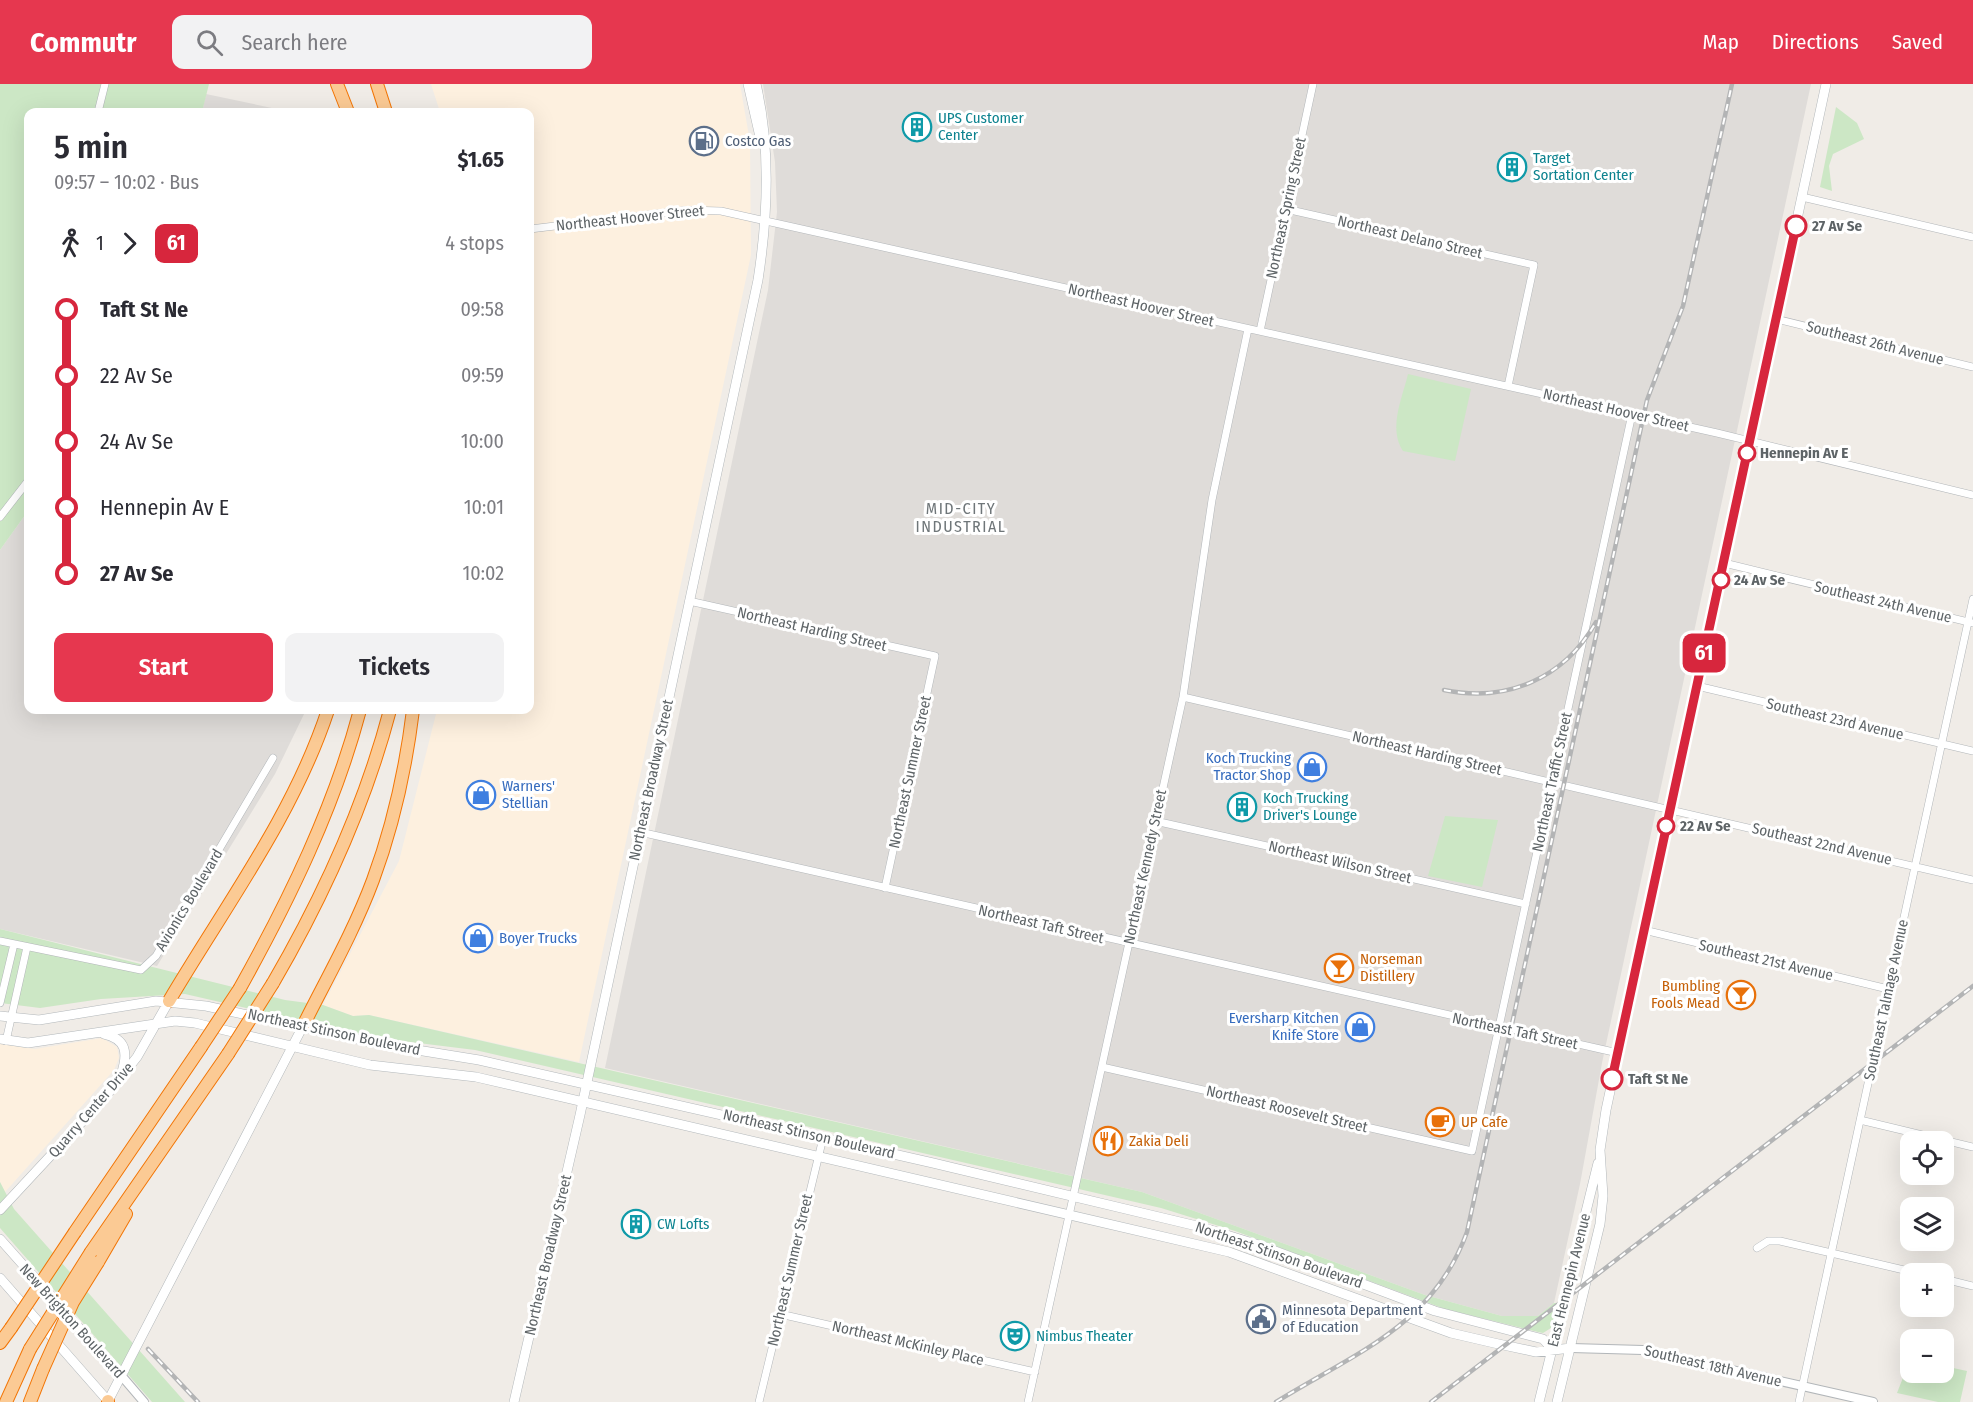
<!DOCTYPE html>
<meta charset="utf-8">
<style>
body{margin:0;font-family:"Fira Sans Condensed",sans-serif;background:#f2f2f3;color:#2b2b33;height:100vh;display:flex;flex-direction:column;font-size:22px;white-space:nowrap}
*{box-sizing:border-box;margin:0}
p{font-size:20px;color:#7c7c81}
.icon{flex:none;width:33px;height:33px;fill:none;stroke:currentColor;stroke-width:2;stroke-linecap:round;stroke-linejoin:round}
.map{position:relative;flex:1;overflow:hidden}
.details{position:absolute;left:24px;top:24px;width:510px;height:606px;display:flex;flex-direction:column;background:#fff;border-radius:12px;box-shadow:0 6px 24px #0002}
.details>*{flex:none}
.badge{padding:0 12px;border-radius:9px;font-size:21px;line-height:39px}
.tools{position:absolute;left:1900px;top:1047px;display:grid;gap:12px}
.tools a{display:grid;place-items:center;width:54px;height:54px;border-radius:12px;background:#fff;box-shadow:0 6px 24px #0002;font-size:30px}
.map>.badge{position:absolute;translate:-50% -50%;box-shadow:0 0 0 3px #fff}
.legs{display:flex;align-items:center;gap:9px;height:66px;padding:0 30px;font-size:20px}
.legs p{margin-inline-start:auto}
.overview{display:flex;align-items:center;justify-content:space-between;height:102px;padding:0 30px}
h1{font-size:33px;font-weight:600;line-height:45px}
.cta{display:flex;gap:12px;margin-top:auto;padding:12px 30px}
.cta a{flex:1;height:69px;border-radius:12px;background:#e6374f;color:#fff;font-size:24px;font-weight:600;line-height:69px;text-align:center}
.cta a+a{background:#f2f2f3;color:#2b2b33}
ul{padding:0 30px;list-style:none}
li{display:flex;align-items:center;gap:21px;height:66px;font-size:22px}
li i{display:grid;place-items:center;width:9px;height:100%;margin:0 8px;background:currentColor}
li i::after{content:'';width:15px;height:15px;margin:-8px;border:4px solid;border-radius:50%;background:#fff}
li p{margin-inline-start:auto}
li:first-child i{background:linear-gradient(#0000 50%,currentColor 0)}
li:last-child i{background:linear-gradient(currentColor 50%,#0000 0)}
header{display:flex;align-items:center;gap:36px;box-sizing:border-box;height:84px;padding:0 30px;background:#e6374f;color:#fff}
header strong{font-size:28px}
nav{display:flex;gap:33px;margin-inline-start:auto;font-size:21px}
.search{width:420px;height:54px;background:#f2f2f3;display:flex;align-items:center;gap:15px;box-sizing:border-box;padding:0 21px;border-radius:12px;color:#7c7c81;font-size:22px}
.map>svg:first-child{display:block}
.commercial{fill:#fdf0df}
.industrial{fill:#dfdcd9}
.green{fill:#cce7c5}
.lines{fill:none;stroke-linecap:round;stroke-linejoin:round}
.minor-casing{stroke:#b2b6b9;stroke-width:8}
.tertiary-casing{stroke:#b2b6b9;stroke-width:10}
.secondary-casing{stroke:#b3b8bb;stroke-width:10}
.motorway-casing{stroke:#f27505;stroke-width:14}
.minor{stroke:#fff;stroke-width:7}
.tertiary{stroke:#fff;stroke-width:8}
.secondary{stroke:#fff;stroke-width:9}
.motorway{stroke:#fbca94;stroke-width:12}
.rail-casing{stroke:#b3b4b5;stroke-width:4.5}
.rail{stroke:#fff;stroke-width:2;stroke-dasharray:7;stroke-linecap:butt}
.motorway-bridge-casing{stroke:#f27505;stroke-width:14;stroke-linecap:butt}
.motorway-bridge{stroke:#fbca94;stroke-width:12}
.line-1-casing{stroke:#fff;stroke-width:14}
.line-1{stroke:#d7263d;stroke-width:9}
.stop-1-dot{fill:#fff;stroke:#d7263d;stroke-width:3}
.labels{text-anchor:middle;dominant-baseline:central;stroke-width:6;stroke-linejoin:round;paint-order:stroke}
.culture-label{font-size:15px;fill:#0d838f;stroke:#fff;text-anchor:start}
.service-label{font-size:15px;fill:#4e5e75;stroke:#fff;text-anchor:start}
.street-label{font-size:15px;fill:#5e6467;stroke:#fff}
.stop-label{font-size:15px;font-weight:bold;fill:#5e6467;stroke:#fff;text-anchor:start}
.shop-label{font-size:15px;fill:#366cbe;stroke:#fff;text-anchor:end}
.food-label{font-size:15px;fill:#c56008;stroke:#fff;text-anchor:start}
.neighbourhood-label{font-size:16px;letter-spacing:1.5px;fill:#6f7679;stroke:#fff}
</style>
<header>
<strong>Commutr</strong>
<div class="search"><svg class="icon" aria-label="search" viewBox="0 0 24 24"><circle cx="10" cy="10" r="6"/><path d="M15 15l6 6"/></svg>Search here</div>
<nav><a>Map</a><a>Directions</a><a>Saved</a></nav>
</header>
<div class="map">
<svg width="1973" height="1318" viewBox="0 0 1973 1318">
<rect width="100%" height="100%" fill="#f0ece7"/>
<path class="commercial" d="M 431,0 L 740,0 L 750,58 L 751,171 L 579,978 L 369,931 L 353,932 L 323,921 L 399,777 L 437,626 L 530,626 L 530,28 L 440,28 Z
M 102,954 L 117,963 L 119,974 L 114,986 L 5,1108 L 0,1098 L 0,960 L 35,965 Z"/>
<path class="industrial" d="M 763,0 L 1811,0 L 1602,979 L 1580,1100 L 1554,1219 L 1538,1232 L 1502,1232 L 1425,1211 L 1142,1108 L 605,984 L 768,206 L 777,128 L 775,78 Z
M 206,10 L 291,28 L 202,28 Z
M 28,427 L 28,626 L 306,626 L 275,690 L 157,882 L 0,845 L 0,466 Z"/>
<path class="green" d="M 0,0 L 209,0 L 202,28 L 28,28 L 28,427 L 0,466 Z
M 1836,23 L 1857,39 L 1864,55 L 1833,70 L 1829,82 L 1832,107 L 1820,103 Z
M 1408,290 L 1471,305 L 1455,377 L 1403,367 C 1388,344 1402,315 1408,290 Z
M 1445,732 L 1498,736 L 1482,803 L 1428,792 Z
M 0,845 L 285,916 L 323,921 L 353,932 L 369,931 L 1142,1108 L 1425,1211 L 1502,1232 L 1538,1232 L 1554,1219 L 1558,1219 L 1551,1244 L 1543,1249 L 1538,1248 L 1445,1225 L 1235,1147 L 1161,1124 L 475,966 L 378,954 L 185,910 L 101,915 L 40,924 L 0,919 Z
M 0,1098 L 14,1125 L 185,1318 L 152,1318 L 0,1144 Z
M 1944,1282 L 1967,1287 L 1960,1318 L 1938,1318 L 1897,1309 L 1904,1291 L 1927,1292 L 1929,1289 L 1944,1288 Z"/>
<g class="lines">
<g class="minor-casing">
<path id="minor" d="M 98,28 L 105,0
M 1802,113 L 1973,153
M 1286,125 L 1534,181 L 1508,302
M 530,145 L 688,126 L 721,127 L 1717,349 L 1973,411
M 1776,235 L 1973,283
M 1260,247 L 1313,0
M 0,433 L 28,397
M 1724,479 L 1973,539
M 689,517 L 935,572 L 885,804
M 1697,602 L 1973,667
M 1183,613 L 1973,796
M 1155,737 L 1526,820
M 640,748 L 1618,969
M 1644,846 L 1888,905
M 0,857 L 141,886 L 156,872 L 273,674
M 0,919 L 14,860
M 6,957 L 27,863
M 1102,983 L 1472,1067 L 1632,330
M 1860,1036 L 1973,1063
M 1757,1164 L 1768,1157 L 1780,1157 L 1921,1190
M 1944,1195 L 1973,1202
M 780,1230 L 1035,1288
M 759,1318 L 823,1054
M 1028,1318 L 1183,613 L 1212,416 L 1248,245
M 1799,1318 L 1973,515"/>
</g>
<g class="tertiary-casing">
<path id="tertiary" d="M 1571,1264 L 1643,1266 L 1873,1318
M 120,1290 L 144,1318"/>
</g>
<g class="secondary-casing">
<path id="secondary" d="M 748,0 L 760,53
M 0,932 L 39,936 L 156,917 L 206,922 L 380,960 L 479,976 L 933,1079 L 1201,1143 L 1262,1162 L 1435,1227 L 1543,1255 L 1552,1265
M 104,950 C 126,955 128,968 122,988
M 0,955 L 28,959 L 175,937 L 195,939 L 370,981 L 476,993 L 1229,1168 L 1451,1249 L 1494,1259 L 1536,1268 L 1571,1264
M 0,1126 L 106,1012 L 137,973 L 169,917
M 0,1155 L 120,1290
M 0,1194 L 108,1317 L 303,942
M 514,1318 L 580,1031 L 758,196 C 768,131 771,64 756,0
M 1539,1318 L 1598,1079
M 1557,1318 L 1600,1140 L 1603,1112 L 1600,1066 L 1606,1026 L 1826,0"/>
</g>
<g class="motorway-casing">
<path id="motorway" d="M 337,0 L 348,28
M 377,0 L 386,28
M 273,899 C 323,813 365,721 390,626
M 240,904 C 289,816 334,724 360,626
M 169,917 C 225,822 293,732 328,626
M 303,942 C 327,894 354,847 373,796 C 393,742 406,683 413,626
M 75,1148 L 201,963
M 91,1168 L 228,970
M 98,1178 L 126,1130
M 0,1259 L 11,1244
M 6,1318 L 30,1265
M 30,1318 L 43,1285
M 108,1318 L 108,1317"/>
</g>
<use href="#minor" class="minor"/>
<use href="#tertiary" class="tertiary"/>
<use href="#secondary" class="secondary"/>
<use href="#motorway" class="motorway"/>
<g class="rail-casing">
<path id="rail" d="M 1444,606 C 1506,619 1564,595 1596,538
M 148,1265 L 198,1318
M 1276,1318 C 1355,1269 1433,1242 1467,1148 L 1647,316 L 1683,222 L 1732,0
M 1431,1318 L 1973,902"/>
</g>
<use href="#rail" class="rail"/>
<g class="motorway-bridge-casing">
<path id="motorway-bridge" d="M 201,963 L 240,904
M 228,970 L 273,899
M 11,1244 L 75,1148
M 30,1265 L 91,1168
M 43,1285 L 73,1218 L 98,1178"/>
</g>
<use href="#motorway-bridge" class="motorway-bridge"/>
</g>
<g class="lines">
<g class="line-1-casing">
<path id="line-1" d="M 1612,995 L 1796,142"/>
</g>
<use href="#line-1" class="line-1"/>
</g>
<defs>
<g id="building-ring" transform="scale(1.5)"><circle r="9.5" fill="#fff" stroke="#0f9aa8" stroke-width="1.5"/><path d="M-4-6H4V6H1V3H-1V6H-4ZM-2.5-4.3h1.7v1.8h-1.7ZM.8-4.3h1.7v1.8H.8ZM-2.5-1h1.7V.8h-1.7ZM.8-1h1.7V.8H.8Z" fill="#0f9aa8"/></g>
<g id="fuel-ring" transform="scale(1.5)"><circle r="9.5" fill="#fff" stroke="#5c6f8a" stroke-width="1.5"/><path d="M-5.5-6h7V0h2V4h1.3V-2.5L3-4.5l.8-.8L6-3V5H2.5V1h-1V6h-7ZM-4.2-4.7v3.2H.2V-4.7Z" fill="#5c6f8a"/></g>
<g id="shop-ring" transform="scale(1.5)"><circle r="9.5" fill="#fff" stroke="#3f7fe0" stroke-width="1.5"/><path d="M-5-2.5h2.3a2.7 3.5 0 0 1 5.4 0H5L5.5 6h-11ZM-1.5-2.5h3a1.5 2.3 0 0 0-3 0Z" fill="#3f7fe0"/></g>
<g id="bar-ring" transform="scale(1.5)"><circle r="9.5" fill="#fff" stroke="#e8710a" stroke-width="1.5"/><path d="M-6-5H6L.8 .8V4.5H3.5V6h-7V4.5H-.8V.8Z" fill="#e8710a"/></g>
<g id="cafe-ring" transform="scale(1.5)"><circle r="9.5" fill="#fff" stroke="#e8710a" stroke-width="1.5"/><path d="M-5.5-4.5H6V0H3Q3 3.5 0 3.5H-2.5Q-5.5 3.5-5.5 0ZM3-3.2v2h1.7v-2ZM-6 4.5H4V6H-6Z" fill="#e8710a"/></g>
<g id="restaurant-ring" transform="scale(1.5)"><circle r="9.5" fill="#fff" stroke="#e8710a" stroke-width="1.5"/><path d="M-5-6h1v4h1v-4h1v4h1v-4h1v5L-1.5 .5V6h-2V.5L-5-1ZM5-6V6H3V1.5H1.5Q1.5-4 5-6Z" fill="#e8710a"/></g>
<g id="civic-ring" transform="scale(1.5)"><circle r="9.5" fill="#fff" stroke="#5c6f8a" stroke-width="1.5"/><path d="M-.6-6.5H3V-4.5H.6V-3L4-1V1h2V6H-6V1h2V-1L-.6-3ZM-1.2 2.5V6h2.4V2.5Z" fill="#5c6f8a"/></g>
<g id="theatre-ring" transform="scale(1.5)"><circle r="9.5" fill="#fff" stroke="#0f9aa8" stroke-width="1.5"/><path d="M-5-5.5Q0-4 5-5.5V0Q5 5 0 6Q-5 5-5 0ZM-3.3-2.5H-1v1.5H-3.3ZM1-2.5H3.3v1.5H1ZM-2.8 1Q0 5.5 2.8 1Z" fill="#0f9aa8"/></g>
</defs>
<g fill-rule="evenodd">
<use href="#building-ring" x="917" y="43"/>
<use href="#fuel-ring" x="704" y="57"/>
<use href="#building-ring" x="1512" y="83"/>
<use href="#shop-ring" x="1312" y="683"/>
<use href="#shop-ring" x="481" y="711"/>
<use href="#building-ring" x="1242" y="723"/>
<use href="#shop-ring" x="478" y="854"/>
<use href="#bar-ring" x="1339" y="884"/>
<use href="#bar-ring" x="1741" y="911"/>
<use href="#shop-ring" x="1360" y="943"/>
<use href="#cafe-ring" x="1440" y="1038"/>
<use href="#restaurant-ring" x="1108" y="1057"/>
<use href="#building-ring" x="636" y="1140"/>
<use href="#civic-ring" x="1261" y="1235"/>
<use href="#theatre-ring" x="1015" y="1252"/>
</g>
<g class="stop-1-dot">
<circle cx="1796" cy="142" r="10"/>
<circle cx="1747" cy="369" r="8"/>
<circle cx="1721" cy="496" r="8"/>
<circle cx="1666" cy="742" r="8"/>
<circle cx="1612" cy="995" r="10"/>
</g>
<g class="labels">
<g class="culture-label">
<text x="938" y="34">UPS Customer<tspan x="938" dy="17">Center</tspan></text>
<text x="1533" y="74">Target<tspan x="1533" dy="17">Sortation Center</tspan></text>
<text x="1263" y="714">Koch Trucking<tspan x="1263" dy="17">Driver's Lounge</tspan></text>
<text x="657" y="1140">CW Lofts</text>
<text x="1036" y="1252">Nimbus Theater</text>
</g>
<g class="service-label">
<text x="725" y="57">Costco Gas</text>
<text x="1282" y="1226">Minnesota Department<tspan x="1282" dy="17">of Education</tspan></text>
</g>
<g class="street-label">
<text transform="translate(1286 124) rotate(-78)">Northeast Spring Street</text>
<text transform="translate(630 134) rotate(-6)">Northeast Hoover Street</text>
<text transform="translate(1410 153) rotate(13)">Northeast Delano Street</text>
<text transform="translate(1141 221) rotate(13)">Northeast Hoover Street</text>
<text transform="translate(1875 259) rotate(14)">Southeast 26th Avenue</text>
<text transform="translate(1616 326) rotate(13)">Northeast Hoover Street</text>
<text transform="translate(1883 518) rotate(13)">Southeast 24th Avenue</text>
<text transform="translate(812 545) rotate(13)">Northeast Harding Street</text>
<text transform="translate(1835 635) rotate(13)">Southeast 23rd Avenue</text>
<text transform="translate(1427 669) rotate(13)">Northeast Harding Street</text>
<text transform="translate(910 688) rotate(-78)">Northeast Summer Street</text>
<text transform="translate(651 696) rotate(-78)">Northeast Broadway Street</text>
<text transform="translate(1552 698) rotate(-78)">Northeast Traffic Street</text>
<text transform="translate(1822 760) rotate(13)">Southeast 22nd Avenue</text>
<text transform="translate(1340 778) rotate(13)">Northeast Wilson Street</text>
<text transform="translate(1145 783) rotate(-78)">Northeast Kennedy Street</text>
<text transform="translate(189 816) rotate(-59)">Avionics Boulevard</text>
<text transform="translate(1041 840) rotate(13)">Northeast Taft Street</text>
<text transform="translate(1766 876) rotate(13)">Southeast 21st Avenue</text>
<text transform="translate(1886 916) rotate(-78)">Southeast Talmage Avenue</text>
<text transform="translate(1515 947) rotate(12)">Northeast Taft Street</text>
<text transform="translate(334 948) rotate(12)">Northeast Stinson Boulevard</text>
<text transform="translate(1287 1025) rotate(13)">Northeast Roosevelt Street</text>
<text transform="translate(91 1026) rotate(-49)">Quarry Center Drive</text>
<text transform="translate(809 1050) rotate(13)">Northeast Stinson Boulevard</text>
<text transform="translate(548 1171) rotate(-77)">Northeast Broadway Street</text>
<text transform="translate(1279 1171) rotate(19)">Northeast Stinson Boulevard</text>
<text transform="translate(790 1186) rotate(-77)">Northeast Summer Street</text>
<text transform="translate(1569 1196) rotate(-76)">East Hennepin Avenue</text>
<text transform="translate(72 1237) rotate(48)">New Brighton Boulevard</text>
<text transform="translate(908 1259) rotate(13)">Northeast McKinley Place</text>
<text transform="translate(1713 1282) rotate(13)">Southeast 18th Avenue</text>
</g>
<g class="stop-label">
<text x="1812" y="142">27 Av Se</text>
<text x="1760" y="369">Hennepin Av E</text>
<text x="1734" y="496">24 Av Se</text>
<text x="1680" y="742">22 Av Se</text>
<text x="1628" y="995">Taft St Ne</text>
</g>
<g class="shop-label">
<text x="1291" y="674">Koch Trucking<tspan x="1291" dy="17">Tractor Shop</tspan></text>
<text x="502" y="702" text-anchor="start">Warners'<tspan x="502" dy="17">Stellian</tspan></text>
<text x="499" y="854" text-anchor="start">Boyer Trucks</text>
<text x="1339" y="934">Eversharp Kitchen<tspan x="1339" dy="17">Knife Store</tspan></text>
</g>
<g class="food-label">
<text x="1360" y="875">Norseman<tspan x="1360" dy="17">Distillery</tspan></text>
<text x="1720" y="902" text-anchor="end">Bumbling<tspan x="1720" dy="17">Fools Mead</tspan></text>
<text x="1461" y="1038">UP Cafe</text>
<text x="1129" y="1057">Zakia Deli</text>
</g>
<g class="neighbourhood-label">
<text x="961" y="424">MID-CITY<tspan x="961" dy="18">INDUSTRIAL</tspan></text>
</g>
</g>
</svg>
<div class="tools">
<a><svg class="icon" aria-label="locate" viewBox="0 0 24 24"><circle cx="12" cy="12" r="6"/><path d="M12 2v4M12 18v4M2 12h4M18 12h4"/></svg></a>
<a><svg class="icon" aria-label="layers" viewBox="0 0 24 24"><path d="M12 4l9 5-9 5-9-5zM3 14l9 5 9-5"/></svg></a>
<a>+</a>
<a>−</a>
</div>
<b class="badge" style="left:1704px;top:569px;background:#d7263d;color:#fff">61</b>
<section class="details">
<div class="overview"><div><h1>5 min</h1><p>09:57 – 10:02 · Bus</p></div><b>$1.65</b></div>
<div class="legs"><svg class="icon" aria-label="walk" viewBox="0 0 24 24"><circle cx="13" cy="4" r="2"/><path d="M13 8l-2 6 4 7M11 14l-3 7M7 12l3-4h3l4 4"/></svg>1<svg class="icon" aria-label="forward" viewBox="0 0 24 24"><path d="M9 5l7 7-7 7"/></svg><b class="badge" style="background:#d7263d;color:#fff">61</b><p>4 stops</p></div>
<ul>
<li><i style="color:#d7263d"></i><b>Taft St Ne</b><p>09:58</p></li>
<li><i style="color:#d7263d"></i><span>22 Av Se</span><p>09:59</p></li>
<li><i style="color:#d7263d"></i><span>24 Av Se</span><p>10:00</p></li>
<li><i style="color:#d7263d"></i><span>Hennepin Av E</span><p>10:01</p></li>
<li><i style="color:#d7263d"></i><b>27 Av Se</b><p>10:02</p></li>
</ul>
<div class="cta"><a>Start</a><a>Tickets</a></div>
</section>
</div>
